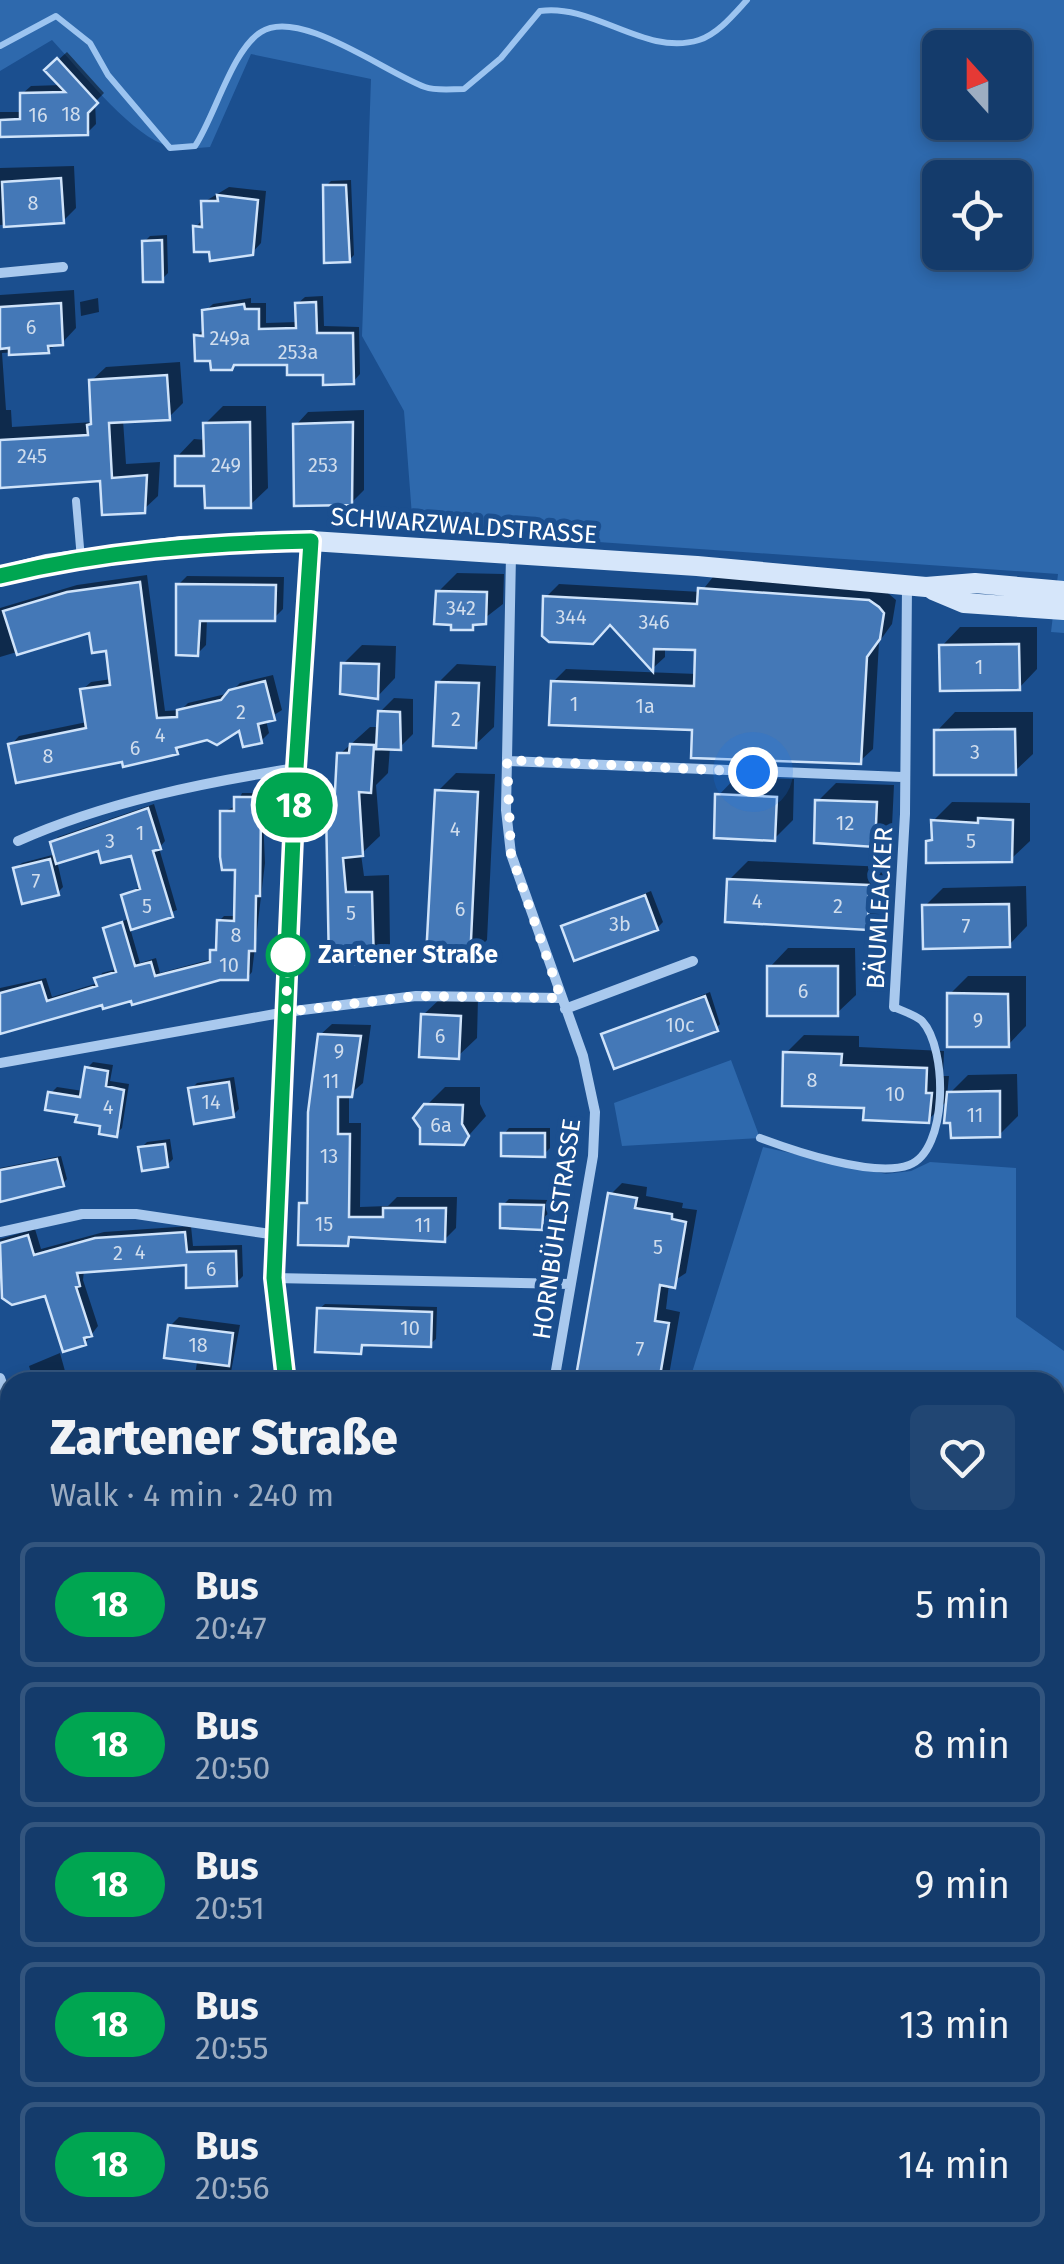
<!DOCTYPE html>
<meta charset="utf-8">
<style>
body{margin:0;font-family:"Fira Sans",sans-serif;background:#214673;color:#f1f3f6;height:100vh;display:flex;flex-direction:column;font-size:38px;white-space:nowrap}
*{box-sizing:border-box;margin:0}
p{font-size:32px;color:#9dadc1}
.icon{flex:none;width:55px;height:55px;fill:none;stroke:currentColor;stroke-width:2;stroke-linecap:round;stroke-linejoin:round}
.map{position:relative;flex:1;overflow:hidden}
.drawer{position:absolute;left:0px;top:1372px;width:1065px;height:892px;display:flex;flex-direction:column;background:#143b6b;border-radius:30px 30px 0 0;box-shadow:0 5px 15px #0003,0 0 0 2px #33557e}
.drawer>*{flex:none}
.badge{padding:0 20px;border-radius:32px;font-size:35px;line-height:65px}
.needle{width:65px;rotate:339deg}
.tools{position:absolute;left:922px;top:30px;display:grid;gap:20px}
.tools a{display:grid;place-items:center;width:110px;height:110px;border-radius:15px;background:#143b6b;box-shadow:0 5px 15px #0003,0 0 0 2px #33557e;font-size:50px}
.you{position:absolute;width:50px;height:50px;margin:-25px;border:8px solid #fff;border-radius:50%;background:#1a73e8;box-shadow:0 0 0 15px #1a73e833}
.map>.badge{position:absolute;translate:-50% -50%;box-shadow:0 0 0 5px #fff}
.round{display:grid;place-items:center;flex:none;width:105px;height:105px;border-radius:15px;background:#214673}
.overview{display:flex;align-items:center;justify-content:space-between;height:170px;padding:0 50px}
h1{font-size:48px;font-weight:800;line-height:75px}
ul{padding:0;list-style:none}
li{display:flex;align-items:center;gap:30px;height:125px;margin:0 20px 15px;padding:0 30px;border:5px solid #33557e;border-radius:15px}
li div{flex:1}
li b{display:block;font-size:38px}
li em{font-style:normal}
li .badge{min-width:110px;font-weight:700;text-align:center}
.map>svg:first-child{display:block}
.green{fill:#2e69ad;fill-rule:evenodd}
.shadow{fill:#0007}
.lines{fill:none;stroke-linecap:round;stroke-linejoin:round}
.stream{stroke:#9cc4f0;stroke-width:6}
.building{fill:#4478b7;stroke:#cfe3fa;stroke-width:2.5}
.service{stroke:#a9c9ee;stroke-width:8}
.minor{stroke:#a9c9ee;stroke-width:10}
.secondary{stroke:#d6e6fa;stroke-width:20}
.line-casing{stroke:#fff;stroke-width:22}
.line{stroke:#00a651;stroke-width:15}
.walk{stroke:#fff;stroke-width:10;stroke-dasharray:0 18}
.stop-dot{fill:#fff;stroke:#00a651;stroke-width:5}
.labels{text-anchor:middle;dominant-baseline:central;stroke-width:10;stroke-linejoin:round;paint-order:stroke}
.number-label{font-size:20px;fill:#d0dded}
.street-label{font-size:25px;fill:#fff;stroke:#1b4f8f}
.stop-label{font-size:25px;font-weight:bold;fill:#fff;stroke:#1b4f8f;text-anchor:start}
</style>
<div class="map">
<svg width="1064" height="2264" viewBox="0 0 1064 2264">
<rect width="100%" height="100%" fill="#1b4f8f"/>
<path class="green" d="M 0,0 L 1064,0 L 1064,633 L 1051,632 L 1058,574 L 413,529 L 404,411 L 362,336 L 371,79 L 251,54 L 210,147 C 194,148 177,151 162,144 C 125,128 80,70 52,40 L 0,71 ZM 940,48 L 1015,48 L 1015,122 L 940,122 ZM 940,178 L 1015,178 L 1015,252 L 940,252 Z
M 731,1060 L 760,1138 L 622,1146 L 614,1103 Z
M 763,1147 L 886,1174 L 911,1171 L 930,1162 L 1016,1168 L 1016,1317 L 1064,1351 L 1064,2198 L 1055,2197 L 1055,1382 L 689,1382 Z
M 0,2111 L 10,2113 L 10,2255 L 1044,2255 L 1064,2257 L 1064,2264 L 0,2264 Z"/>
<path class="shadow" d="M 67,52 L 104,93 L 95,102 L 96,124 L 87,133 L 0,138 L 0,112 L 23,112 L 22,94 L 31,86 L 62,85 L 47,70 Z
M 74,166 L 76,208 L 63,221 L 0,225 L 0,168 Z
M 351,180 L 354,255 L 349,260 L 326,186 L 331,181 Z
M 229,187 L 266,191 L 261,243 L 252,253 L 211,249 L 196,227 L 204,218 L 204,202 Z
M 167,235 L 168,273 L 162,279 L 144,242 L 150,236 Z
M 74,290 L 76,328 L 62,343 L 47,350 L 2,353 L 6,410 L 11,410 L 12,427 L 94,422 L 91,381 L 106,367 L 180,362 L 183,403 L 169,417 L 123,420 L 126,464 L 160,462 L 158,496 L 143,510 L 102,478 L 0,488 L 0,295 Z
M 323,296 L 324,326 L 359,327 L 360,374 L 353,382 L 289,363 L 212,358 L 197,336 L 205,328 L 205,311 L 213,304 L 251,298 L 251,303 L 266,303 L 266,323 L 298,322 L 297,304 L 305,297 Z
M 98,298 L 99,312 L 81,316 L 80,302 Z
M 223,406 L 266,406 L 268,488 L 250,505 L 207,484 L 177,457 L 194,439 L 206,440 L 205,424 Z
M 364,410 L 364,490 L 351,503 L 296,425 L 308,412 Z
M 457,573 L 504,574 L 503,604 L 472,628 L 438,592 Z
M 147,575 L 165,711 L 181,710 L 188,703 L 230,693 L 240,683 L 273,675 L 282,710 L 266,720 L 269,733 L 261,741 L 241,727 L 185,744 L 176,752 L 124,759 L 11,745 L 19,736 L 87,722 L 82,690 L 91,682 L 112,679 L 108,648 L 91,630 L 0,657 L 0,608 L 77,585 Z
M 187,576 L 284,577 L 283,609 L 274,618 L 207,618 L 206,645 L 197,654 L 178,585 Z
M 713,577 L 882,588 L 896,600 L 892,624 L 879,642 L 873,749 L 860,761 L 695,728 L 553,682 L 566,669 L 697,674 L 698,648 L 665,646 L 665,657 L 653,668 L 611,622 L 546,597 L 559,584 L 701,592 Z
M 960,627 L 1037,627 L 1037,669 L 1019,688 L 942,646 Z
M 362,645 L 396,646 L 395,678 L 377,697 L 343,664 Z
M 457,664 L 496,666 L 494,727 L 475,745 L 438,683 Z
M 394,698 L 413,699 L 413,734 L 400,747 L 390,747 L 388,773 L 376,785 L 380,836 L 361,854 L 364,876 L 389,875 L 390,944 L 372,962 L 331,963 L 329,810 L 337,801 L 340,754 L 370,727 L 380,727 L 380,712 Z
M 955,712 L 1033,712 L 1033,754 L 1014,772 L 937,731 Z
M 456,773 L 495,774 L 487,940 L 469,958 L 438,791 Z
M 736,777 L 794,779 L 793,820 L 774,839 L 718,796 Z
M 836,783 L 894,785 L 892,826 L 874,844 L 818,801 Z
M 242,793 L 262,793 L 265,863 L 252,972 L 247,978 L 220,977 L 104,1002 L 0,1032 L 0,988 L 46,978 L 52,997 L 98,983 L 102,973 L 117,969 L 106,929 L 130,918 L 124,896 L 141,886 L 133,853 L 100,848 L 57,861 L 63,887 L 57,893 L 16,868 L 22,863 L 56,854 L 53,843 L 58,837 L 154,804 L 165,841 L 159,848 L 177,910 L 130,928 L 140,963 L 156,958 L 160,973 L 212,959 L 219,945 L 219,921 L 224,916 L 237,916 L 237,867 L 223,812 L 236,806 Z
M 952,802 L 1030,803 L 1030,841 L 1011,859 L 928,842 L 934,836 L 933,821 Z
M 748,861 L 887,867 L 885,908 L 867,927 L 729,880 Z
M 1026,886 L 1027,926 L 1009,945 L 925,906 L 943,888 Z
M 651,891 L 663,922 L 657,928 L 564,927 Z
M 788,948 L 855,948 L 856,995 L 837,1013 L 770,967 Z
M 968,976 L 1026,976 L 1026,1026 L 1008,1045 L 950,994 Z
M 710,992 L 720,1024 L 714,1030 L 604,1035 Z
M 442,997 L 478,998 L 477,1038 L 458,1056 L 423,1015 Z
M 332,1024 L 371,1025 L 363,1083 L 349,1095 L 349,1123 L 361,1123 L 360,1207 L 388,1206 L 397,1197 L 457,1197 L 456,1228 L 444,1240 L 356,1235 L 347,1243 L 302,1204 L 310,1196 L 320,1035 Z
M 804,1035 L 859,1036 L 859,1047 L 944,1051 L 943,1076 L 949,1076 L 947,1096 L 968,1075 L 1017,1074 L 1018,1116 L 999,1135 L 949,1099 L 928,1120 L 866,1106 L 786,1053 Z
M 93,1062 L 113,1065 L 110,1081 L 129,1084 L 122,1128 L 116,1134 L 51,1093 L 57,1087 L 83,1091 L 87,1068 Z
M 234,1077 L 239,1109 L 233,1115 L 191,1089 L 197,1083 Z
M 445,1087 L 480,1087 L 480,1104 L 486,1116 L 463,1142 L 426,1106 Z
M 509,1128 L 550,1128 L 550,1148 L 544,1154 L 504,1134 Z
M 170,1139 L 173,1159 L 167,1165 L 141,1148 L 147,1142 Z
M 61,1156 L 67,1179 L 62,1184 L 0,1199 L 0,1168 Z
M 622,1183 L 647,1187 L 646,1196 L 683,1203 L 682,1208 L 697,1210 L 686,1273 L 669,1284 L 666,1309 L 680,1312 L 669,1375 L 661,1382 L 580,1382 L 610,1195 Z
M 509,1199 L 548,1200 L 547,1221 L 542,1227 L 503,1205 Z
M 191,1226 L 193,1246 L 242,1245 L 243,1276 L 236,1283 L 188,1263 L 84,1270 L 83,1280 L 98,1326 L 85,1343 L 47,1293 L 5,1297 L 0,1239 L 35,1229 L 41,1249 L 104,1232 Z
M 325,1304 L 437,1307 L 436,1339 L 430,1344 L 366,1342 L 360,1351 L 319,1309 Z
M 179,1317 L 240,1325 L 229,1382 L 194,1382 L 197,1362 L 167,1356 L 170,1326 Z
M 60,1353 L 68,1382 L 34,1382 L 29,1366 Z
M 424,1376 L 440,1376 L 440,1382 L 420,1382 Z
M 491,1378 L 516,1382 L 487,1382 Z
M 10,1736 L 10,1783 L 0,1782 L 0,1738 Z
M 10,1833 L 10,1879 L 0,1877 L 0,1835 Z"/>
<g class="lines">
<path class="stream" d="M 0,46 L 56,16 L 90,43 L 108,75 L 170,148 L 195,146 C 215,116 232,50 261,32 C 299,7 386,73 425,87 C 436,91 451,89 464,89 L 501,58 L 540,11 C 594,3 645,57 699,40 C 718,34 734,14 747,0"/>
</g>
<path class="building" d="M 57,58 L 98,103 L 88,113 L 88,135 L 0,137 L 0,120 L 20,119 L 20,93 L 65,92 L 44,70 Z
M 61,178 L 64,223 L 4,227 L 2,182 Z
M 323,185 L 346,185 L 350,262 L 324,263 Z
M 217,195 L 258,200 L 253,255 L 210,261 L 209,252 L 194,252 L 193,226 L 202,227 L 201,201 L 218,201 Z
M 162,240 L 163,282 L 143,282 L 142,241 Z
M 316,302 L 317,333 L 353,333 L 354,384 L 323,385 L 323,375 L 287,375 L 287,365 L 234,365 L 232,370 L 211,370 L 210,361 L 195,361 L 194,335 L 203,336 L 202,310 L 244,304 L 245,309 L 259,309 L 259,329 L 296,328 L 295,303 Z
M 61,303 L 63,345 L 48,346 L 49,353 L 9,355 L 9,348 L 0,349 L 0,307 Z
M 167,375 L 170,420 L 109,423 L 112,478 L 147,475 L 145,513 L 102,515 L 100,481 L 0,488 L 0,440 L 88,435 L 87,425 L 91,424 L 89,380 Z
M 250,422 L 251,508 L 205,508 L 204,486 L 175,486 L 175,456 L 204,456 L 203,423 Z
M 353,422 L 352,505 L 294,506 L 293,424 Z
M 140,582 L 157,718 L 177,717 L 177,710 L 221,700 L 229,690 L 265,681 L 275,720 L 258,724 L 262,743 L 243,747 L 239,731 L 217,745 L 207,740 L 176,748 L 178,754 L 153,760 L 123,767 L 122,762 L 16,783 L 8,744 L 86,728 L 80,689 L 110,685 L 106,651 L 92,653 L 89,633 L 17,655 L 3,611 L 67,592 Z
M 176,584 L 276,585 L 275,621 L 200,621 L 198,656 L 176,655 Z
M 698,588 L 869,600 L 879,607 L 884,613 L 880,639 L 867,657 L 861,764 L 691,758 L 692,730 L 549,725 L 551,681 L 694,686 L 695,650 L 654,649 L 653,672 L 610,625 L 593,644 L 549,642 L 542,636 L 543,596 L 697,604 Z
M 436,591 L 487,592 L 486,624 L 473,625 L 473,630 L 451,630 L 451,625 L 434,624 Z
M 1019,644 L 1020,690 L 940,691 L 939,645 Z
M 341,663 L 379,664 L 378,699 L 340,694 Z
M 436,682 L 479,683 L 476,748 L 433,746 Z
M 378,711 L 400,712 L 401,750 L 376,749 Z
M 1015,729 L 1016,775 L 934,775 L 934,730 Z
M 350,744 L 374,745 L 371,793 L 359,792 L 363,856 L 343,858 L 346,892 L 372,892 L 374,964 L 329,965 L 326,809 L 334,809 L 337,753 L 349,753 Z
M 435,790 L 478,792 L 470,961 L 426,957 Z
M 715,794 L 777,797 L 775,841 L 714,838 Z
M 234,797 L 257,797 L 257,810 L 261,810 L 260,896 L 256,896 L 255,951 L 249,951 L 248,980 L 220,980 L 132,1005 L 131,1001 L 103,1009 L 102,1005 L 0,1034 L 0,993 L 41,982 L 47,1001 L 97,986 L 94,978 L 116,972 L 103,928 L 122,922 L 135,966 L 151,962 L 155,976 L 210,962 L 210,950 L 216,950 L 217,920 L 234,921 L 235,870 L 222,870 L 220,857 L 220,811 L 234,811 Z
M 815,800 L 877,802 L 875,847 L 814,843 Z
M 148,808 L 161,849 L 153,851 L 173,917 L 131,930 L 121,895 L 140,889 L 131,856 L 101,863 L 98,851 L 56,864 L 50,842 Z
M 978,818 L 1013,820 L 1012,862 L 926,863 L 926,841 L 932,840 L 931,820 L 978,823 Z
M 50,859 L 59,895 L 22,904 L 13,868 Z
M 727,879 L 869,885 L 868,930 L 725,922 Z
M 645,895 L 658,930 L 574,961 L 561,926 Z
M 1009,904 L 1010,947 L 923,949 L 922,905 Z
M 767,966 L 838,966 L 838,1016 L 767,1016 Z
M 947,993 L 1008,994 L 1009,1047 L 947,1047 Z
M 705,996 L 718,1031 L 614,1069 L 601,1034 Z
M 421,1014 L 461,1016 L 459,1059 L 419,1057 Z
M 318,1034 L 361,1036 L 352,1097 L 338,1097 L 338,1134 L 350,1134 L 349,1217 L 383,1217 L 383,1208 L 446,1208 L 445,1242 L 349,1237 L 348,1246 L 298,1245 L 299,1203 L 307,1203 L 308,1112 Z
M 783,1052 L 842,1054 L 841,1065 L 927,1068 L 926,1093 L 932,1093 L 929,1123 L 863,1120 L 864,1108 L 782,1106 Z
M 85,1067 L 108,1071 L 106,1086 L 124,1090 L 117,1137 L 99,1134 L 100,1126 L 75,1122 L 77,1115 L 45,1110 L 48,1092 L 80,1097 Z
M 229,1082 L 234,1117 L 194,1124 L 188,1088 Z
M 1000,1091 L 1000,1137 L 951,1138 L 950,1123 L 944,1123 L 947,1092 Z
M 424,1104 L 463,1105 L 462,1124 L 469,1136 L 464,1145 L 420,1144 L 420,1128 L 413,1118 Z
M 501,1133 L 545,1133 L 545,1157 L 501,1156 Z
M 165,1144 L 168,1167 L 142,1171 L 138,1147 Z
M 57,1159 L 64,1186 L 0,1202 L 0,1170 Z
M 608,1193 L 637,1198 L 635,1208 L 672,1214 L 672,1219 L 686,1222 L 675,1288 L 660,1285 L 655,1321 L 669,1323 L 659,1382 L 575,1382 Z
M 500,1204 L 544,1205 L 542,1230 L 500,1228 Z
M 185,1232 L 187,1252 L 236,1251 L 237,1286 L 186,1288 L 186,1265 L 77,1273 L 80,1286 L 76,1287 L 92,1336 L 84,1338 L 86,1345 L 63,1352 L 45,1296 L 12,1305 L 2,1298 L 0,1243 L 28,1235 L 34,1255 L 95,1238 Z
M 317,1308 L 432,1312 L 431,1347 L 362,1345 L 361,1354 L 315,1352 Z
M 168,1325 L 233,1333 L 229,1366 L 164,1358 Z"/>
<g class="lines">
<path class="service" d="M 76,501 L 81,559
M 760,1138 C 795,1151 874,1178 909,1165 C 948,1151 948,1049 922,1021 C 916,1015 902,1011 894,1007
M 1055,1756 L 1064,1758"/>
<path class="minor" d="M 0,273 L 63,267
M 511,555 L 506,810 L 511,854 L 583,1056 L 595,1112 L 593,1156 L 554,1382
M 507,761 L 902,777
M 18,841 C 106,802 201,783 296,768
M 894,1007 L 905,814 L 907,586
M 565,1009 L 693,961
M 0,1063 L 286,1012 L 416,996 L 561,998
M 0,1232 L 82,1214 L 136,1214 L 277,1235
M 274,1278 L 570,1284
M 0,1378 L 10,1407
M 286,1382 L 274,1278 L 296,768 L 311,541
M 0,1501 L 10,1497
M 0,1689 L 5,1642 L 10,1643"/>
<path class="secondary" d="M 0,576 L 47,564 L 181,546 L 311,541 L 697,566 L 926,587 L 975,583 L 1064,591
M 933,590 L 964,603 L 1064,610"/>
</g>
<g class="lines">
<g class="line-casing">
<path id="line" d="M 0,576 C 103,551 206,543 311,541 L 296,768 L 274,1278 L 286,1382"/>
</g>
<use href="#line" class="line"/>
<path class="walk" d="M 288,955 L 286,1012 L 416,996 L 561,998 L 511,854 L 507,760 L 753,772"/>
</g>
<circle class="stop-dot" cx="288" cy="955" r="20"/>
<g class="labels">
<g class="number-label">
<text x="71" y="114">18</text>
<text x="38" y="115">16</text>
<text x="33" y="203">8</text>
<text x="31" y="327">6</text>
<text x="230" y="338">249a</text>
<text x="298" y="352">253a</text>
<text x="32" y="456">245</text>
<text x="226" y="465">249</text>
<text x="323" y="465">253</text>
<text x="461" y="608">342</text>
<text x="571" y="617">344</text>
<text x="654" y="622">346</text>
<text x="979" y="667">1</text>
<text x="574" y="704">1</text>
<text x="645" y="706">1a</text>
<text x="241" y="712">2</text>
<text x="456" y="719">2</text>
<text x="160" y="735">4</text>
<text x="135" y="748">6</text>
<text x="975" y="752">3</text>
<text x="48" y="756">8</text>
<text x="845" y="823">12</text>
<text x="455" y="829">4</text>
<text x="140" y="833">1</text>
<text x="110" y="841">3</text>
<text x="971" y="841">5</text>
<text x="36" y="881">7</text>
<text x="757" y="901">4</text>
<text x="147" y="906">5</text>
<text x="838" y="906">2</text>
<text x="460" y="909">6</text>
<text x="351" y="913">5</text>
<text x="620" y="924">3b</text>
<text x="966" y="926">7</text>
<text x="236" y="935">8</text>
<text x="229" y="965">10</text>
<text x="803" y="991">6</text>
<text x="978" y="1020">9</text>
<text x="680" y="1025">10c</text>
<text x="440" y="1036">6</text>
<text x="339" y="1051">9</text>
<text x="812" y="1080">8</text>
<text x="331" y="1081">11</text>
<text x="895" y="1094">10</text>
<text x="211" y="1102">14</text>
<text x="108" y="1107">4</text>
<text x="975" y="1115">11</text>
<text x="441" y="1125">6a</text>
<text x="329" y="1156">13</text>
<text x="324" y="1224">15</text>
<text x="423" y="1225">11</text>
<text x="658" y="1247">5</text>
<text x="140" y="1252">4</text>
<text x="118" y="1253">2</text>
<text x="211" y="1269">6</text>
<text x="410" y="1328">10</text>
<text x="198" y="1345">18</text>
<text x="640" y="1349">7</text>
</g>
<g class="street-label">
<text transform="translate(464 526) rotate(4)">SCHWARZWALDSTRASSE</text>
<text transform="translate(880 908) rotate(-87)">BÄUMLEACKER</text>
<text transform="translate(557 1229) rotate(-82)">HORNBÜHLSTRASSE</text>
</g>
<g class="stop-label">
<text x="318" y="955">Zartener Straße</text>
</g>
</g>
</svg>
<div class="tools">
<a><svg class="needle" viewBox="-14 -14 28 28"><path d="M0-13l5 13h-10z" fill="#e53935"/><path d="M0 13l5-13h-10z" fill="#9dadc1"/></svg></a>
<a><svg class="icon" aria-label="locate" viewBox="0 0 24 24"><circle cx="12" cy="12" r="6"/><path d="M12 2v4M12 18v4M2 12h4M18 12h4"/></svg></a>
</div>
<div class="you" style="left:753px;top:772px"></div>
<b class="badge" style="left:294px;top:805px;background:#00a651;color:#fff">18</b>
<section class="drawer">
<div class="overview"><div><h1>Zartener Straße</h1><p>Walk · 4 min · 240 m</p></div><a class="round"><svg class="icon" aria-label="heart" viewBox="0 0 24 24"><path d="M12 20l-8-8c-3-5 5-10 8-4 3-6 11-1 8 4z"/></svg></a></div>
<ul>
<li><span class="badge" style="background:#00a651;color:#fff">18</span><div><b>Bus</b><p>20:47</p></div><em>5 min</em></li>
<li><span class="badge" style="background:#00a651;color:#fff">18</span><div><b>Bus</b><p>20:50</p></div><em>8 min</em></li>
<li><span class="badge" style="background:#00a651;color:#fff">18</span><div><b>Bus</b><p>20:51</p></div><em>9 min</em></li>
<li><span class="badge" style="background:#00a651;color:#fff">18</span><div><b>Bus</b><p>20:55</p></div><em>13 min</em></li>
<li><span class="badge" style="background:#00a651;color:#fff">18</span><div><b>Bus</b><p>20:56</p></div><em>14 min</em></li>
</ul>
</section>
</div>
